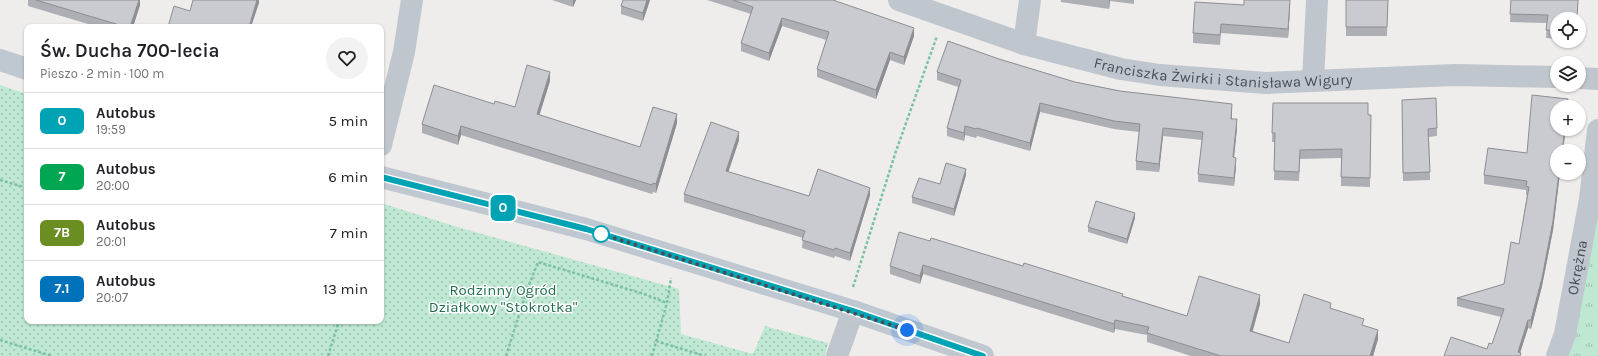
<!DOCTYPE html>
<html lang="pl">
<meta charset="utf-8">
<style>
body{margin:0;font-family:Karla,sans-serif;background:#f2f2f2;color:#202124;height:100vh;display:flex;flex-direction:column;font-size:15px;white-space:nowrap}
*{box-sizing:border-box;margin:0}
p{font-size:13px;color:#757577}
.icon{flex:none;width:22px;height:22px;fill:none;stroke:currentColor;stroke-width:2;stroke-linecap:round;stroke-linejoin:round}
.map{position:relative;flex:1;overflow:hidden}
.side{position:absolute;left:24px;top:24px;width:360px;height:300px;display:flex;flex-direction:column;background:#fff;border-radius:8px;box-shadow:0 1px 3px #0004}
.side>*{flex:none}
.badge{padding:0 8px;border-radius:6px;font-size:14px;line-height:26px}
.buttons{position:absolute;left:1550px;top:12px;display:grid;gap:8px}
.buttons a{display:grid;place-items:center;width:36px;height:36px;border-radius:50%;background:#fff;box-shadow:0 1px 3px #0004;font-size:20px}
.you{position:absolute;width:20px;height:20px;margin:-10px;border:3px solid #fff;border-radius:50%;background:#1a73e8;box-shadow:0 0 0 6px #1a73e833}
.map>.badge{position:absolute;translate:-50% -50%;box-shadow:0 0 0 2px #fff}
.round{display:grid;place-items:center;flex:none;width:42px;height:42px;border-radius:21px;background:#f2f2f2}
.head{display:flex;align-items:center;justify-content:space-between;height:68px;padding:0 16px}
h1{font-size:19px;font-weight:600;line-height:30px}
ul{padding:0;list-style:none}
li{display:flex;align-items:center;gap:12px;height:56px;padding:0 16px;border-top:1px solid #e0e0e0}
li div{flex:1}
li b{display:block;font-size:15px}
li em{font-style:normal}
li .badge{min-width:44px;font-weight:700;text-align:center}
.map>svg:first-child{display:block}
.grass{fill:url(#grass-tufts)}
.garden{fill:url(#garden-dots)}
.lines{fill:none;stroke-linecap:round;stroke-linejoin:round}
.path{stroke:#7bc2a4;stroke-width:2.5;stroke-dasharray:3 2;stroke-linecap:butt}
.street{stroke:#bfc6cd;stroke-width:22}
.secondary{stroke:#bfc7d1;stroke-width:22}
.wall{fill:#aeafb4}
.shaded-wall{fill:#8d8e92}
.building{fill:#cacbd1;stroke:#8d8e92}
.line-casing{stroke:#fff;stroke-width:9}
.line{stroke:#00a3b4;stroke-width:6}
.walk{stroke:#474e57;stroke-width:4;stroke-dasharray:0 7.2}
.stop-dot{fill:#fff;stroke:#00a3b4;stroke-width:2}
.labels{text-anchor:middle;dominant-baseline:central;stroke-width:3;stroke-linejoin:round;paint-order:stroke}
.street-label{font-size:15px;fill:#474e57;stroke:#fff}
.park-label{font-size:15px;fill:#216f4e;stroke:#fff}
</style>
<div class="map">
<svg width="1598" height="356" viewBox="0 0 1598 356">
<defs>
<pattern id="grass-tufts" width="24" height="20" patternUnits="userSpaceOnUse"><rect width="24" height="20" fill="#bfe8d2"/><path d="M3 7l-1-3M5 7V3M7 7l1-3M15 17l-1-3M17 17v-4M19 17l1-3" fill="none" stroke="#9dbead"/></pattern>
<pattern id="garden-dots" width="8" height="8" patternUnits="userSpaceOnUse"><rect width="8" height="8" fill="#bfe8d2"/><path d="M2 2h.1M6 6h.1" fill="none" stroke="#9dbead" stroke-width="1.8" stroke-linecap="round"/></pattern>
</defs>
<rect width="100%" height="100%" fill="#efedec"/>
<path class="grass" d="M 1598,203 L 1598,356 L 1564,356 Z"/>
<path class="garden" d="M 0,85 L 27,94 L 27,321 L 381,321 L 381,203 L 464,229 L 679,289 L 681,334 L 753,354 L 765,326 L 828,343 L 825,356 L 0,356 Z"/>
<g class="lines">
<path class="path" d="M 0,180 L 27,188
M 853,287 L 895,154 L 937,36
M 0,340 L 52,356
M 656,341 L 705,356
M 328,356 L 339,321
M 506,356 L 526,293 L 538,262 L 644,294 L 667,303
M 652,356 L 667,303 L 671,278"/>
<g class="street">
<path id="s1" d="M 899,0 L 1024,44 L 1121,69 L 1160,75 L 1266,83 L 1455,75 L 1557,77"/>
<path d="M 1024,44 L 1030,0"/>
<path d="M 1579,78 L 1598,79"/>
<path d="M 1313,81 L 1317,0"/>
<path d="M 381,145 L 404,52 L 412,0"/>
<path d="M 837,356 L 853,311"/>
<path id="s2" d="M 1557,356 L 1565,334 L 1590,199 L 1598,130"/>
</g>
<path class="secondary" d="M 0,60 L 27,69
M 381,177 L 586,229 L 853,311 L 983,356"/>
</g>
<path class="wall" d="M 28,0 L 140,0 L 140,5 L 133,27 L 98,27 L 28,6 Z
M 552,0 L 576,0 L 573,7 Z
M 650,0 L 643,21 L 621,14 L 621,6 Z
M 707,0 L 833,0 L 914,36 L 904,65 L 890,60 L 876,99 L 817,77 L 817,69 L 826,40 L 782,26 L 769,61 L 741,51 L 741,43 L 751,14 Z
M 1061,0 L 1134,0 L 1134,4 L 1110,1 L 1109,9 L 1061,2 Z
M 1346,0 L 1388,0 L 1387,36 L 1346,36 Z
M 1511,0 L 1579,0 L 1557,19 L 1557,39 L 1546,38 L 1547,23 L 1510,22 Z
M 1244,5 L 1290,8 L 1288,38 L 1221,33 L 1220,45 L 1193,43 L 1193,33 Z
M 999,59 L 1075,82 L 1120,91 L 1232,113 L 1232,119 L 1237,128 L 1234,158 L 1236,166 L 1234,186 L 1198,182 L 1198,174 L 1202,140 L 1163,136 L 1159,172 L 1136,170 L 1136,161 L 1139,132 L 1114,129 L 1040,112 L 1030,151 L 977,136 L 976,138 L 965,135 L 964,141 L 947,136 L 947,128 L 958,87 L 937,80 L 937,72 Z
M 550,81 L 539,115 L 640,147 L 677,123 L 656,193 L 653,192 L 652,194 L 461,135 L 458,145 L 422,133 L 422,124 L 494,104 L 515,107 Z
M 1402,100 L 1437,128 L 1437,136 L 1429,137 L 1430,180 L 1403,181 Z
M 1273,103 L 1371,115 L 1370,187 L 1341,186 L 1341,158 L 1300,159 L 1299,181 L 1274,180 L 1275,142 L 1272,142 Z
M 1568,107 L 1557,173 L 1560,173 L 1553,230 L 1542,286 L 1531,329 L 1528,328 L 1520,353 L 1487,349 L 1492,344 L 1501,317 L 1457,306 L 1457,298 L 1504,284 L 1519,244 L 1527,195 L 1526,195 L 1526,190 L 1484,184 L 1484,175 L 1527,153 Z
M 739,140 L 728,172 L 809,196 L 870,195 L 850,261 L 835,256 L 834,258 L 802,248 L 803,238 L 684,202 L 684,194 Z
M 966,175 L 954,216 L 912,203 L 912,197 L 940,184 Z
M 1135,218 L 1127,244 L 1088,232 L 1088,227 Z
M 930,241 L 1123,296 L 1187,316 L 1260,304 L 1253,331 L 1289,343 L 1331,309 L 1364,326 L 1378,339 L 1373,356 L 1191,356 L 1147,342 L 1147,335 L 1115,329 L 1114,333 L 923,274 L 920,284 L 890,274 L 890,266 Z"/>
<path class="shaded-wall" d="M 139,0 L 140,0 L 140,5 L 133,27 L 130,27 Z
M 257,0 L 259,0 L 259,3 L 251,27 L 249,27 Z
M 573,0 L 576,0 L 573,7 Z
M 647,0 L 650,0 L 643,21 L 643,13 Z
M 1109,0 L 1110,0 L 1109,9 Z
M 1290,0 L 1290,8 L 1288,38 L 1288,29 Z
M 782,18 L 782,26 L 769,61 L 769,53 Z
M 914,28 L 914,36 L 904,65 L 904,57 Z
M 890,52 L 890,60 L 876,99 L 876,90 Z
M 550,72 L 550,81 L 537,123 L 537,114 Z
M 1040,103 L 1040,112 L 1030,151 L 1030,143 Z
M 1232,104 L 1232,113 L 1231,127 L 1231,119 Z
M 677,114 L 677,123 L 656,193 L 656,184 Z
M 1237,119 L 1237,128 L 1233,166 L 1233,157 Z
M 461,126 L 461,135 L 458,145 L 458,136 Z
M 965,126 L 965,135 L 964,141 L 964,133 Z
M 1163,128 L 1163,136 L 1159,172 L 1159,164 Z
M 1565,129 L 1566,129 L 1563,151 L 1562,151 Z
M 739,132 L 739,140 L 726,179 L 726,171 Z
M 1236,158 L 1236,166 L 1234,186 L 1234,178 Z
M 966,169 L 966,175 L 954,216 L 954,209 Z
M 1559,173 L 1560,173 L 1553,230 L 1542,286 L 1531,329 L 1531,320 Z
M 870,188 L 870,195 L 850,261 L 850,253 Z
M 1135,213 L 1135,218 L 1127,244 L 1127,239 Z
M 923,265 L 923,274 L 920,284 L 920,276 Z
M 1260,295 L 1260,304 L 1250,339 L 1250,331 Z
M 1115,320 L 1115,329 L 1114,333 L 1114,324 Z
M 1528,320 L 1528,328 L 1519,356 L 1518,352 Z
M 1378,330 L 1378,339 L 1373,356 L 1370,356 Z"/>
<path class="building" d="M 36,0 L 139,0 L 130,27 L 126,27 Z
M 193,0 L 257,0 L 249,27 L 168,27 L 174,6 L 190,11 Z
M 623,0 L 647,0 L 643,13 L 621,6 Z
M 733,0 L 833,0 L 914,28 L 904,57 L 890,52 L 876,90 L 817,69 L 829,32 L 782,18 L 769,53 L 741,43 L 753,7 Z
M 1244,0 L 1290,0 L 1288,29 L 1221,24 L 1220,35 L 1193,33 L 1195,2 L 1244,5 Z
M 1346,0 L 1388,0 L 1387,27 L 1346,27 Z
M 1511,0 L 1578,0 L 1577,19 L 1557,19 L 1557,31 L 1546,30 L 1548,15 L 1510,14 Z
M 948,41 L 999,59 L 1075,82 L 1120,91 L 1232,104 L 1231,119 L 1237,119 L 1233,157 L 1236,158 L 1234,178 L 1198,174 L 1203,132 L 1163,128 L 1159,164 L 1136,161 L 1140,124 L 1114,121 L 1040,103 L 1030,143 L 977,128 L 976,129 L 965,126 L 964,133 L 947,128 L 961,80 L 937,72 Z
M 527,65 L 550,72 L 537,114 L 640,147 L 653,107 L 677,114 L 656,184 L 653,183 L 652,185 L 461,126 L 458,136 L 422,124 L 434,85 L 494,104 L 495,101 L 515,107 Z
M 1532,95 L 1568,99 L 1567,107 L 1557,107 L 1557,129 L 1565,129 L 1562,151 L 1557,151 L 1557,173 L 1559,173 L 1553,221 L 1542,278 L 1531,320 L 1528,320 L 1518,352 L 1521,353 L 1520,356 L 1444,356 L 1451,337 L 1487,349 L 1489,343 L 1492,344 L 1504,309 L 1457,298 L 1504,284 L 1511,242 L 1519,244 L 1529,187 L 1526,186 L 1527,181 L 1484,175 L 1488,148 L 1527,153 Z
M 1436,98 L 1437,128 L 1428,129 L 1430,172 L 1403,173 L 1402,100 Z
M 1273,103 L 1368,103 L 1368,115 L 1371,115 L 1370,178 L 1341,177 L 1342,149 L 1300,150 L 1299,172 L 1274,171 L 1275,133 L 1272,133 Z
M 711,122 L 739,132 L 726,171 L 809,196 L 818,169 L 870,188 L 850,253 L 835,248 L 834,250 L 802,240 L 805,231 L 684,194 Z
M 946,163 L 966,169 L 954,209 L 912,197 L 919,178 L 940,184 Z
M 1096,201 L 1135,213 L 1127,239 L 1088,227 Z
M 899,232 L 930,241 L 931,238 L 1023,266 L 1024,263 L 1123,294 L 1122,296 L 1187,316 L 1199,276 L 1260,295 L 1250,331 L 1289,343 L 1304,294 L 1331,303 L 1330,308 L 1364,319 L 1362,325 L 1378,330 L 1370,356 L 1221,356 L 1147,333 L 1149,327 L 1115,320 L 1114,324 L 923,265 L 920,276 L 890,266 Z"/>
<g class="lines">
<g class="line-casing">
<path id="line" d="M 381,177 L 586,229 L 853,311 L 983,356"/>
</g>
<use href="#line" class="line"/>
<path class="walk" d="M 601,234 L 907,330"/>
</g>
<circle class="stop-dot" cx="601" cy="234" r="8"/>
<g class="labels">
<g class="street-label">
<text stroke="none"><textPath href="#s1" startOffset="335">Franciszka Żwirki i Stanisława Wigury</textPath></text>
<text stroke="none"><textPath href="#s2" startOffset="91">Okrężna</textPath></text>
</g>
<g class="park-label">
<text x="503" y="290">Rodzinny Ogród<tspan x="503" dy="17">Działkowy "Stokrotka"</tspan></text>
</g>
</g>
</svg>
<div class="buttons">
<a><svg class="icon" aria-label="locate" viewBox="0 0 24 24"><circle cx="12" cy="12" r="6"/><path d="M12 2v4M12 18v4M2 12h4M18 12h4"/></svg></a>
<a><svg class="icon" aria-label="layers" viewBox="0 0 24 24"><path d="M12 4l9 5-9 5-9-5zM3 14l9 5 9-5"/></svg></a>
<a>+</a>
<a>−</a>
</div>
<div class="you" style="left:907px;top:330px"></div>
<b class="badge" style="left:503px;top:208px;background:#00a3b4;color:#fff">0</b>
<section class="side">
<div class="head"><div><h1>Św. Ducha 700-lecia</h1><p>Pieszo · 2 min · 100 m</p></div><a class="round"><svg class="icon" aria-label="heart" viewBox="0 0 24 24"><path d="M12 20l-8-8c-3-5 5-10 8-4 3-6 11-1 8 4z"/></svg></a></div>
<ul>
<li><span class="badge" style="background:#00a3b4;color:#fff">0</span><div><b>Autobus</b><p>19:59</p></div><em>5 min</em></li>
<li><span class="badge" style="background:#00a651;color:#fff">7</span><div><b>Autobus</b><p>20:00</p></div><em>6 min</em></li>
<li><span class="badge" style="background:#6b8e23;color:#fff">7B</span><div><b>Autobus</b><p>20:01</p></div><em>7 min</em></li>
<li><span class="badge" style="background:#0072bc;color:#fff">7.1</span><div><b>Autobus</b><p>20:07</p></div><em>13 min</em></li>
</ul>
</section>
</div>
